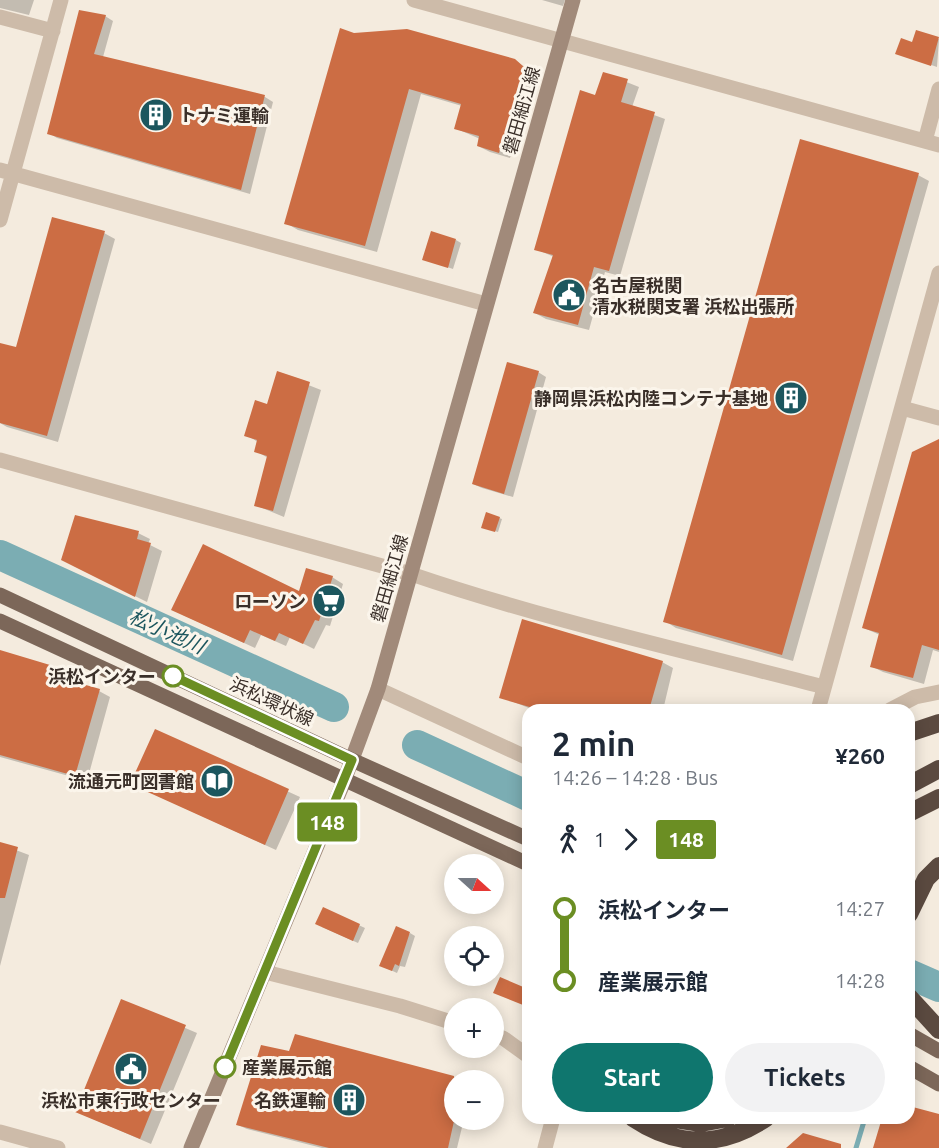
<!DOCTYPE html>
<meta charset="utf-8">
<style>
body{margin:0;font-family:Ubuntu,"Noto Sans JP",sans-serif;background:#f2f2f3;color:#1f2937;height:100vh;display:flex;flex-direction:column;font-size:22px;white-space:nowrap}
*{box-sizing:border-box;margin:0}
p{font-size:20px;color:#747a83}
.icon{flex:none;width:33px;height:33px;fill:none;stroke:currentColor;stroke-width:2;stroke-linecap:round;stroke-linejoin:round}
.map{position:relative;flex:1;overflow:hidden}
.details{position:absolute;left:522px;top:704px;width:393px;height:420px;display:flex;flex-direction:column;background:#fff;border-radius:18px;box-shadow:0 3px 15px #0003}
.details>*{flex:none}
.badge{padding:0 12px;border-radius:4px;font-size:21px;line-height:39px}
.needle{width:39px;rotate:111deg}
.controls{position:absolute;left:444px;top:854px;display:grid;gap:12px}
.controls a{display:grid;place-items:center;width:60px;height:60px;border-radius:50%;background:#fff;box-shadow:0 3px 15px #0003;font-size:30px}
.map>.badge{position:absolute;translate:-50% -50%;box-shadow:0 0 0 3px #fff}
.legs{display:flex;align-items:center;gap:9px;height:66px;padding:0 30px;font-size:20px}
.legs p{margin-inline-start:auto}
.head{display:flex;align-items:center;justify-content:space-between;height:102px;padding:0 30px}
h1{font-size:33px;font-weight:700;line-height:45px}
.primary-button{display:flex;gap:12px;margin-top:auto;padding:12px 30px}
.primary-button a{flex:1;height:69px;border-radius:36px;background:#0f766e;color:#fff;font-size:24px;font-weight:700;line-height:69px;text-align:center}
.primary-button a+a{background:#f2f2f3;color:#1f2937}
ul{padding:0 30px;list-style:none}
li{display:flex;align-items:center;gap:21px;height:72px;font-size:22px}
li i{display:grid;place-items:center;width:9px;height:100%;margin:0 8px;background:currentColor}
li i::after{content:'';width:15px;height:15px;margin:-8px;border:4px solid;border-radius:50%;background:#fff}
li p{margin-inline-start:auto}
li:first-child i{background:linear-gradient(#0000 50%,currentColor 0)}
li:last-child i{background:linear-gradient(currentColor 50%,#0000 0)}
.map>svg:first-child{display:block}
.shadow{fill:#0003}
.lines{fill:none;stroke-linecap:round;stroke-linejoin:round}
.stream{stroke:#7badb3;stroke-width:5}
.river{stroke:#7badb3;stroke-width:30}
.building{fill:#cc6d44}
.minor{stroke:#cdbba9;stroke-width:15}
.secondary{stroke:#a18a7a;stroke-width:15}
.primary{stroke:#7c6759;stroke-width:15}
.motorway{stroke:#5b4a40;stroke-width:18}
.line-1-casing{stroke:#fff;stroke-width:14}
.line-1{stroke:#6b8e23;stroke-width:9}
.stop-1-dot{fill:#fff;stroke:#6b8e23;stroke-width:3}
.labels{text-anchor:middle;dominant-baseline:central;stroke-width:6;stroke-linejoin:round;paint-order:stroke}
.street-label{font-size:18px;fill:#3a2f29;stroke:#fbf5eb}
.poi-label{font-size:18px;font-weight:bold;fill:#3a2f29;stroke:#fbf5eb;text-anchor:end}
.stop-label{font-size:18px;font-weight:bold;fill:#3a2f29;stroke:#fbf5eb;text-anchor:end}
.water-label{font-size:20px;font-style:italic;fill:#1c565e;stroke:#fbf5eb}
</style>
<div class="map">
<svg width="939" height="1148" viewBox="0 0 939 1148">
<rect width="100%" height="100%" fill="#f4ebde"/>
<path class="shadow" d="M 0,0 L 34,0 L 29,15 L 0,8 Z
M 542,0 L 565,0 L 563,6 Z
M 105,16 L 113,21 L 103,57 L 265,97 L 273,102 L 250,194 L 57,138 L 49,133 Z
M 917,32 L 939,39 L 937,67 L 897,53 L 913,44 Z
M 354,34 L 515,60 L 535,75 L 510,158 L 490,152 L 478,146 L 480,139 L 455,128 L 462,106 L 421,94 L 377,252 L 298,230 L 286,223 Z
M 604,73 L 639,87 L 632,107 L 665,119 L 620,276 L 605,272 L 589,330 L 546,319 L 535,313 L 554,257 L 536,249 Z
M 918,175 L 929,181 L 793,661 L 676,628 L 665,621 Z
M 104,233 L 115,239 L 58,442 L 7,427 L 0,423 L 0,344 L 17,349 Z
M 456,240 L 461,243 L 453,269 L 424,259 Z
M 538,372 L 546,377 L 513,497 L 482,488 L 473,484 Z
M 278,373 L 321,390 L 284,517 L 255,505 L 268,458 L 256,451 L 258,442 L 246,435 L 268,406 Z
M 939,440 L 939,652 L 933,650 L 924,684 L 883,672 L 871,666 L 880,635 L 864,628 Z
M 487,514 L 502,519 L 498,532 L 485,528 Z
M 138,533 L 150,539 L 148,544 L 162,551 L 147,602 L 74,566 Z
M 332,577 L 343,584 L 330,626 L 326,625 L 314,649 L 290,637 L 286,646 L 261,635 L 255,648 L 183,615 L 300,593 Z
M 0,652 L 50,666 L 61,673 L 59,679 L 99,691 L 110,697 L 87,781 L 0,757 Z
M 662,662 L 673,668 L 663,710 L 534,710 L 501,697 Z
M 156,731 L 300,797 L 276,850 L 132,784 Z
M 0,844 L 29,855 L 0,966 Z
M 324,909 L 365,928 L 358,943 L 322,927 Z
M 410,933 L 415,936 L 405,967 L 400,966 L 397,973 L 386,968 Z
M 122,1001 L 197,1033 L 151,1144 L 77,1112 Z
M 296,1035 L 464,1080 L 454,1080 L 454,1119 L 464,1119 L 457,1148 L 322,1148 L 247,1129 L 238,1125 L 290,1053 Z"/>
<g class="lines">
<path class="stream" d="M 856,1148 L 865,1118"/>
<path class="river" d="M 0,555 L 334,707
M 417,745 L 528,796
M 909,974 L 939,987"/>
</g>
<path class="building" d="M 79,10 L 106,15 L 94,54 L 265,95 L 241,190 L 47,134 Z
M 340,28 L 354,33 L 407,29 L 515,59 L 524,67 L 499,153 L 477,146 L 479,136 L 454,129 L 461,104 L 409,89 L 365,246 L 284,224 Z
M 916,30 L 939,37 L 931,66 L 895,54 L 901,38 L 912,42 Z
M 603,72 L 628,79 L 621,102 L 655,112 L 609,271 L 594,267 L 578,325 L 533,313 L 553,255 L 534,250 L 580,90 L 595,95 Z
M 800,139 L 919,173 L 782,655 L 663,622 Z
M 52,217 L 105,231 L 47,436 L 0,423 L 0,343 L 16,347 Z
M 431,231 L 456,239 L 448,268 L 422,260 Z
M 507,362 L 539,371 L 504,494 L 472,484 Z
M 277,371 L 310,382 L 273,511 L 254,506 L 267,456 L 254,452 L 257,440 L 244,436 L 255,400 L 267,404 Z
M 939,439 L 939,650 L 922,645 L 913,678 L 870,667 L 879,633 L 862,628 L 912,452 Z
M 486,512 L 500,517 L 495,532 L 481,528 Z
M 75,515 L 139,531 L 137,539 L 151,543 L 135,597 L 61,560 Z
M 203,544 L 299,591 L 306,568 L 333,576 L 319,621 L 315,620 L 303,644 L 279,633 L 275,641 L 250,630 L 244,643 L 171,610 Z
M 522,619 L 663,661 L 649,710 L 540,710 L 499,698 Z
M 0,650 L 50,665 L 47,674 L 100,689 L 75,776 L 0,755 Z
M 155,729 L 289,789 L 265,845 L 130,784 Z
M 0,842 L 18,847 L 5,898 L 0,898 Z
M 323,907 L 360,924 L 353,941 L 315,924 Z
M 396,926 L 410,932 L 399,966 L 395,964 L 392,971 L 379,966 Z
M 500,977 L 528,989 L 528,1007 L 493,993 Z
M 121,999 L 186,1025 L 140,1139 L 75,1112 Z
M 295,1034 L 454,1076 L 454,1121 L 448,1148 L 329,1148 L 236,1125 L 261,1045 L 289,1051 Z
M 909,1106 L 939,1114 L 939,1148 L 873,1148 L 882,1118 L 909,1118 Z
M 803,1133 L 841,1144 L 841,1148 L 786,1148 Z"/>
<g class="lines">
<path class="minor" d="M 414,0 L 939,145
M 0,17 L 53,31
M 925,141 L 939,89
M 0,170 L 486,304
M 0,220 L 61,0
M 902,408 L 939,418
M 0,460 L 411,574 C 546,620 686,651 824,687
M 378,689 L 528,758
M 818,710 L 939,273
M 890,710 L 915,697 L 939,692
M 265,972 L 400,1006 L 454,1023
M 494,1035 L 503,1038 L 528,1056
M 0,1132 L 58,1148
M 545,1148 L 553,1118"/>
<path class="secondary" d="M 191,1148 L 344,781 L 378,689 L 573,0"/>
<path class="primary" d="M 0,595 L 352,760 L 528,839
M 0,621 L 528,864
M 909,1034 L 939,1051
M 909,1067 L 939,1084"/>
<path class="motorway" d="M 909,733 L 939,723
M 909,785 L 939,769
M 909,813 L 939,798
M 909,914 L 926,879 L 939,866
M 909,997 L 939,1030
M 633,1118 C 678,1148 721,1148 766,1118
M 669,1118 L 701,1123 L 728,1118"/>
</g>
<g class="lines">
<g class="line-1-casing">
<path id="line-1" d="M 173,676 L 352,760 L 225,1067"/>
</g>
<use href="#line-1" class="line-1"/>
</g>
<defs>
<g id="building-disc" transform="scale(1.725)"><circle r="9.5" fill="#1c565e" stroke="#fbf5eb"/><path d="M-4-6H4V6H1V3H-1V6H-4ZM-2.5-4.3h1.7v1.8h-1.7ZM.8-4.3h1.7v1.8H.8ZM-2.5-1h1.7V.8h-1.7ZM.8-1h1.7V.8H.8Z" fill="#fff"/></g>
<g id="civic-disc" transform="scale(1.725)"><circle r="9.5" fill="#1c565e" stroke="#fbf5eb"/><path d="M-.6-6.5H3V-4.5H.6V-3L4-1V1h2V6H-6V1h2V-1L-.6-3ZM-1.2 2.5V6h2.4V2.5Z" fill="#fff"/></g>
<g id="supermarket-disc" transform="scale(1.725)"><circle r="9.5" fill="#1c565e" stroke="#fbf5eb"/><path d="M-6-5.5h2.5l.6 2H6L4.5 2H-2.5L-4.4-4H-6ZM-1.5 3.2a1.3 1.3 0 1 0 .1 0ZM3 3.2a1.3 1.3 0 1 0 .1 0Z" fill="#fff"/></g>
<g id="library-disc" transform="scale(1.725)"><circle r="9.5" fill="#1c565e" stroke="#fbf5eb"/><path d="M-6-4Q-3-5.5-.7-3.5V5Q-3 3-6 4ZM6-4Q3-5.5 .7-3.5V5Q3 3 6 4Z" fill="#fff"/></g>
</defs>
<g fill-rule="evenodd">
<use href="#building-disc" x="156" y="115"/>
<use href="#civic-disc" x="569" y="295"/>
<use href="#building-disc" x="791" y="398"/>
<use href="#supermarket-disc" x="329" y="601"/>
<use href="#library-disc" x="217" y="781"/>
<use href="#civic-disc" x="131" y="1069"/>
<use href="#building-disc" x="349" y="1100"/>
</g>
<g class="stop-1-dot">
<circle cx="173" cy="676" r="10"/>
<circle cx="225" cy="1067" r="10"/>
</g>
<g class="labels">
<g class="street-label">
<text transform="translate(521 110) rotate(-74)">磐田細江線</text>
<text transform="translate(389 578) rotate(-74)">磐田細江線</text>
<text transform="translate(272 701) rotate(25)">浜松環状線</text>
</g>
<g class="poi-label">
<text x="179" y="115" text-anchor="start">トナミ運輸</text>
<text x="592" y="285" text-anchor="start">名古屋税関<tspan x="592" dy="21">清水税関支署 浜松出張所</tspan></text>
<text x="768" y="398">静岡県浜松内陸コンテナ基地</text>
<text x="306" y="601">ローソン</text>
<text x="194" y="781">流通元町図書館</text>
<text x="131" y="1100" text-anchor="middle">浜松市東行政センター</text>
<text x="326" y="1100">名鉄運輸</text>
</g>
<g class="stop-label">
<text x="156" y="676">浜松インター</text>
<text x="242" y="1067" text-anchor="start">産業展示館</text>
</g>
<g class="water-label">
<text transform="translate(167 631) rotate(24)">松小池川</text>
</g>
</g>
</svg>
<div class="controls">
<a><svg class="needle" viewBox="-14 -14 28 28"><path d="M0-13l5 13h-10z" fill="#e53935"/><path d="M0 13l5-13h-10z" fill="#747a83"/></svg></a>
<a><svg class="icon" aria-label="locate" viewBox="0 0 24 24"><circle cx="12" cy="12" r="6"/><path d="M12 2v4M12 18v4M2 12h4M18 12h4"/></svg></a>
<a>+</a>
<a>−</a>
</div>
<b class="badge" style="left:327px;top:822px;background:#6b8e23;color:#fff">148</b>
<section class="details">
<div class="head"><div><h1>2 min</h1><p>14:26 – 14:28 · Bus</p></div><b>¥260</b></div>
<div class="legs"><svg class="icon" aria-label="walk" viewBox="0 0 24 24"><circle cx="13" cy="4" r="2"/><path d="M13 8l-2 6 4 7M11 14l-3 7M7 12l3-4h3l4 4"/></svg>1<svg class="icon" aria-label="forward" viewBox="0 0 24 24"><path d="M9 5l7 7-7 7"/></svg><b class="badge" style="background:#6b8e23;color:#fff">148</b></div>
<ul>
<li><i style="color:#6b8e23"></i><b>浜松インター</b><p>14:27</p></li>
<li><i style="color:#6b8e23"></i><b>産業展示館</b><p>14:28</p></li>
</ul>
<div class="primary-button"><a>Start</a><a>Tickets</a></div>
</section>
</div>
